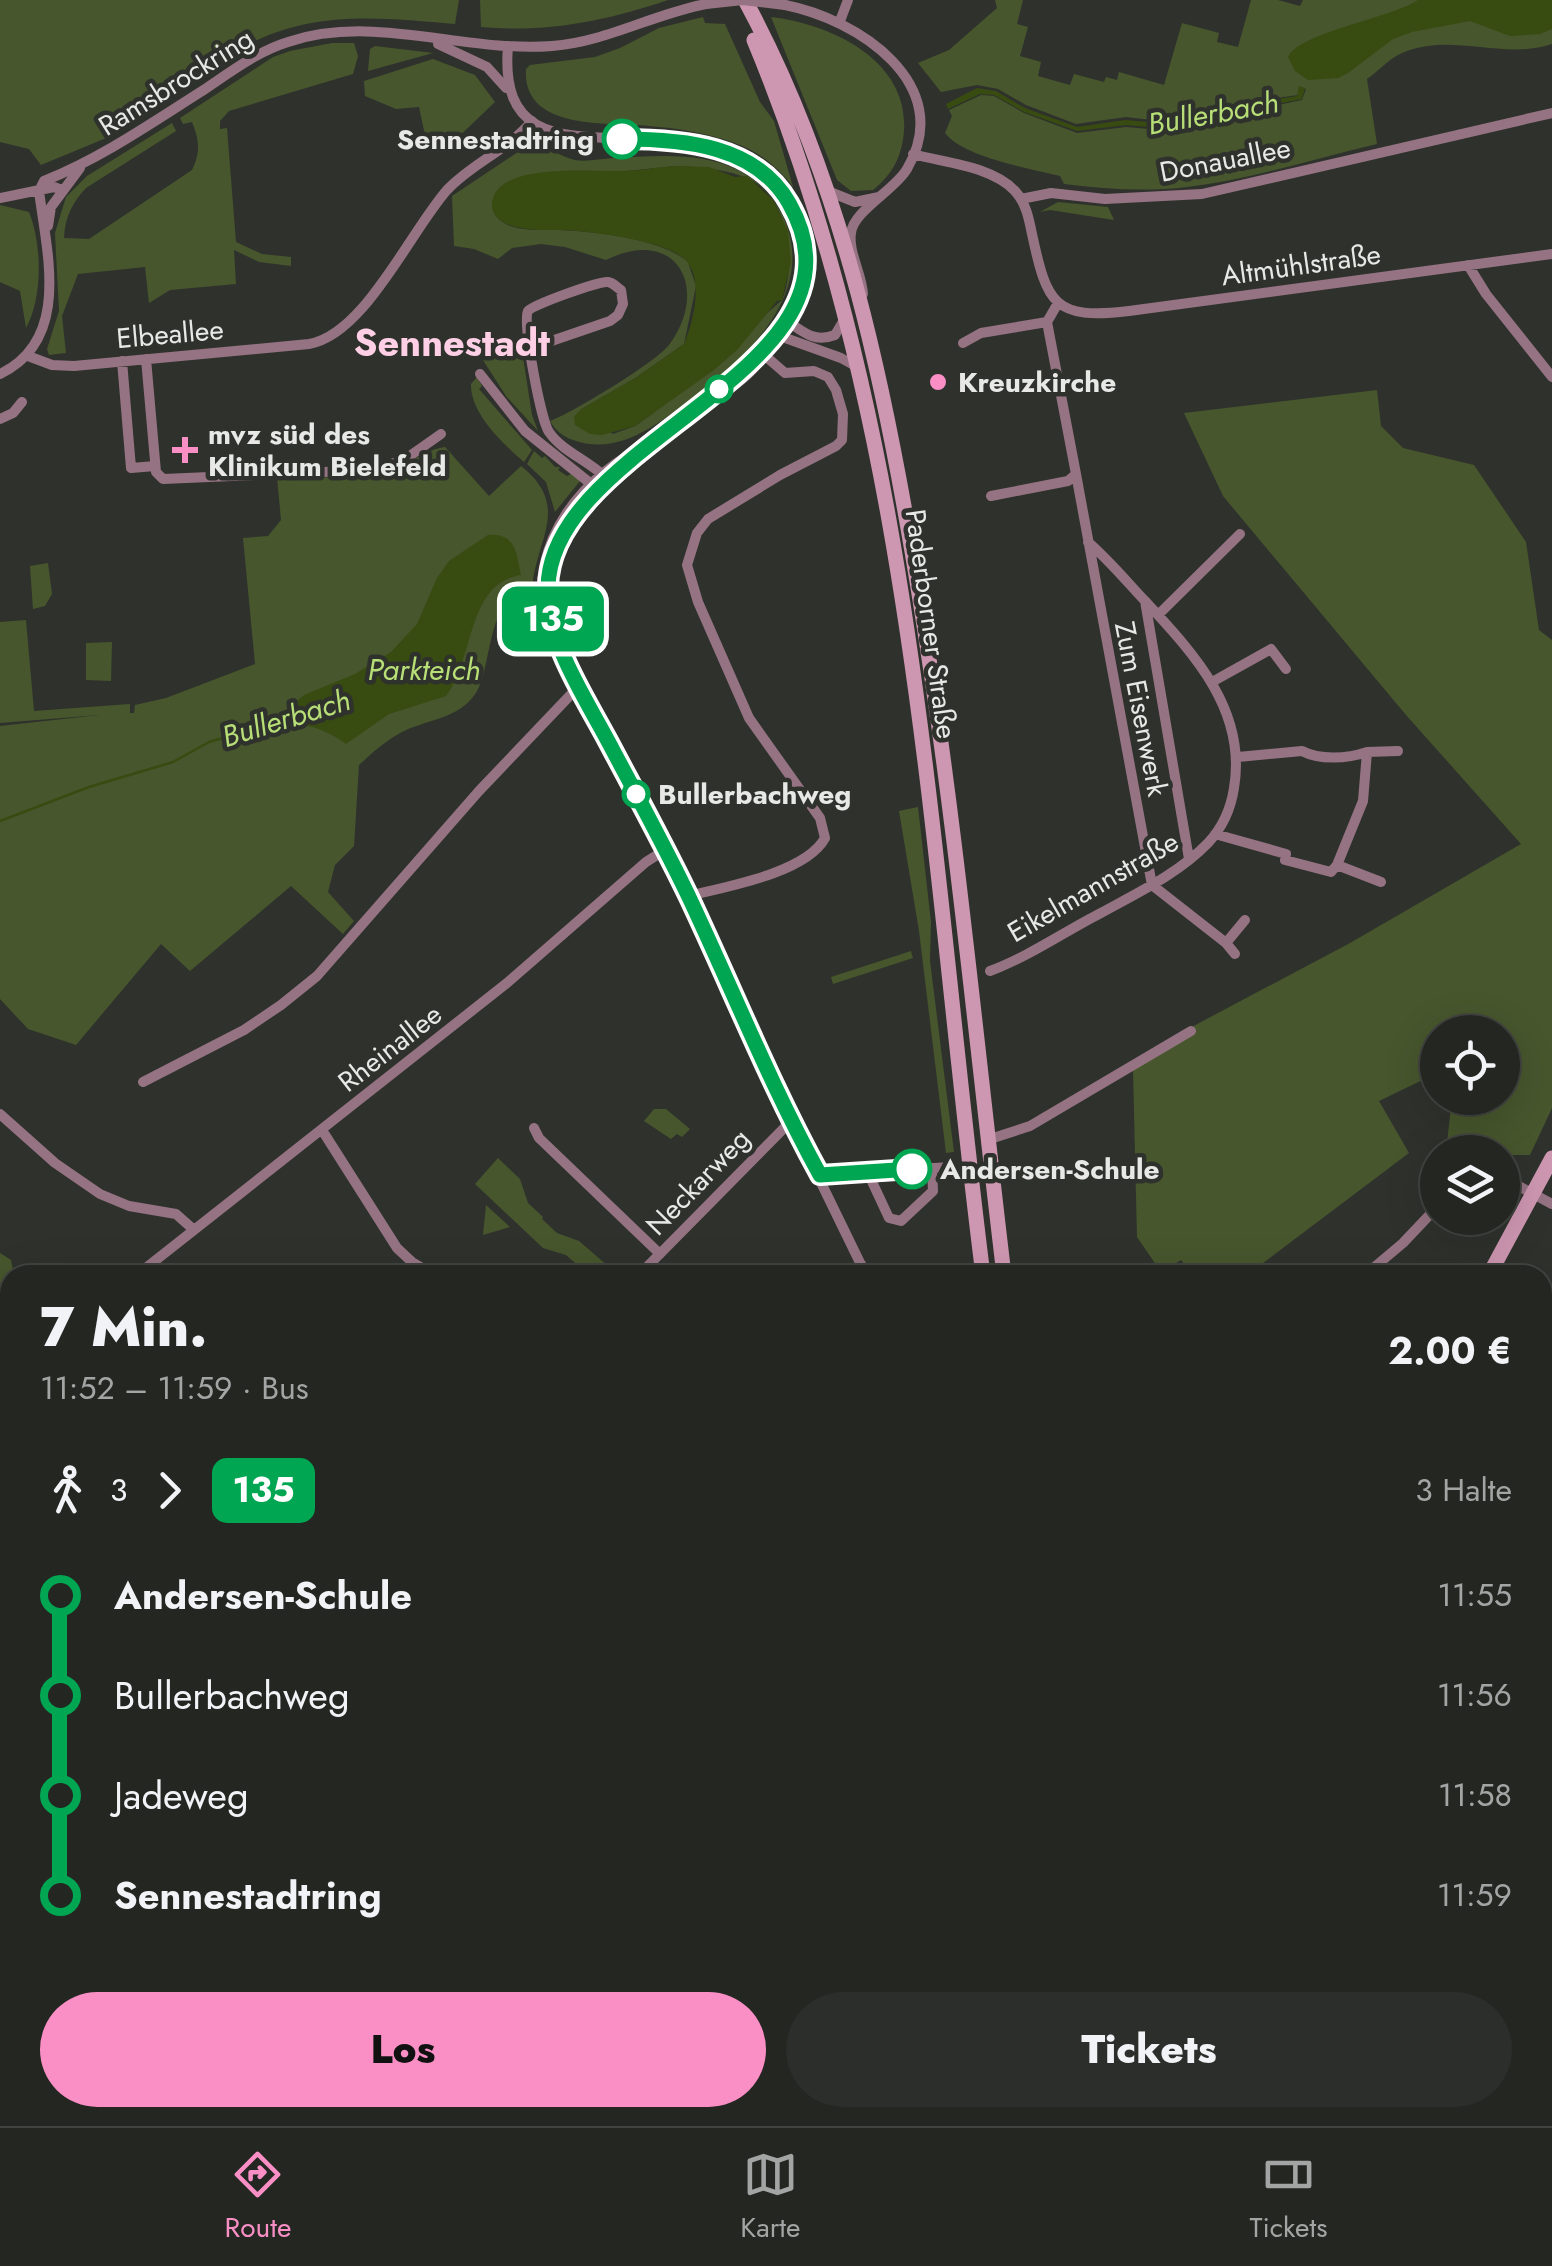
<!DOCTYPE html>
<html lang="de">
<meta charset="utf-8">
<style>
body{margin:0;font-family:Jost,sans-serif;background:#2b2e2a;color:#f1f3f6;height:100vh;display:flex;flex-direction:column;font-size:38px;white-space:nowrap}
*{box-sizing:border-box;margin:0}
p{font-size:32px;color:#a3a5a5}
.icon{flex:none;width:55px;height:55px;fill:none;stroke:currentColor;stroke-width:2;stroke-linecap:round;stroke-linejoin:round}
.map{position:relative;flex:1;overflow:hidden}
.side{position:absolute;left:0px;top:1265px;width:1552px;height:862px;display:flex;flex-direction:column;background:#232621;border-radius:30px 30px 0 0;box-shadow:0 10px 40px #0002,0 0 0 2px #40433f}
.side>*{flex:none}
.badge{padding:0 20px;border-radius:15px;font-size:35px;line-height:65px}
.fabs{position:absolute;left:1420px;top:1015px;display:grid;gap:20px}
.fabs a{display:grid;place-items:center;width:100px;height:100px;border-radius:50%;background:#232621;box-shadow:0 10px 40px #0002,0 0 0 2px #40433f;font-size:50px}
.map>.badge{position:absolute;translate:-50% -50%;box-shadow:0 0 0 5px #fff}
.legs{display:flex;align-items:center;gap:15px;height:110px;padding:0 40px;font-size:32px}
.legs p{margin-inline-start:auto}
.head{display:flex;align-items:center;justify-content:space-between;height:170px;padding:0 40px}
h1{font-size:55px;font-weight:800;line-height:75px}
.primary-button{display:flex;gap:20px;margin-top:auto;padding:20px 40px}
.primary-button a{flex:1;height:115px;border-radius:60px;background:#fa8fc6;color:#111;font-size:40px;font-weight:800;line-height:115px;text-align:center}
.primary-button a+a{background:#2b2e2a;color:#f1f3f6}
ul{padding:0 40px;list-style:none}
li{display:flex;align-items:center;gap:35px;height:100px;font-size:38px}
li i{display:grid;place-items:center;width:15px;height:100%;margin:0 12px;background:currentColor}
li i::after{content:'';width:25px;height:25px;margin:-12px;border:8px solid;border-radius:50%;background:#232621}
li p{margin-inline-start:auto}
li:first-child i{background:linear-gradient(#0000 50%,currentColor 0)}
li:last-child i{background:linear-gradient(currentColor 50%,#0000 0)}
.tab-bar{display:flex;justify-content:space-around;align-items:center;height:140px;border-top:2px solid #40433f;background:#232621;font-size:28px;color:#a3a5a5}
.tab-bar a{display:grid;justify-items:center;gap:5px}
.tab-bar .current{color:#fa8fc6}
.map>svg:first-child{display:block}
.green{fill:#47562d;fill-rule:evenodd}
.water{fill:#384b10}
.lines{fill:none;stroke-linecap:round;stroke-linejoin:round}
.stream{stroke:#384b10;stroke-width:2.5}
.street{stroke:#957383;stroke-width:10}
.secondary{stroke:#ce97b1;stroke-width:15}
.highway{stroke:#f6e4ec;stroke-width:20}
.street-bridge{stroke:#957383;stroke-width:10}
.line-1-casing{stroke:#fff;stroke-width:22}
.line-1{stroke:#00a651;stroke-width:15}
.stop-1-dot{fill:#fff;stroke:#00a651;stroke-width:5}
.poi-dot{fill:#fa8fc6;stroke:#2f322c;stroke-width:4}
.labels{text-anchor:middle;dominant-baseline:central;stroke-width:9;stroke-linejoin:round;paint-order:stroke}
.street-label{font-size:28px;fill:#e8e9e6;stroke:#2f322c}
.stop-label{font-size:28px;font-weight:bold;fill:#e8e9e6;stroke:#2f322c;text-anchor:start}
.poi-label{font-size:28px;font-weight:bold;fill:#e8e9e6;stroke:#2f322c;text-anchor:start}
.water-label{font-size:30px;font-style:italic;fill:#b7de77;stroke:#2f322c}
.district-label{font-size:38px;font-weight:bold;fill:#fecfe5;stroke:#2f322c}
</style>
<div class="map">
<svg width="1552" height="2126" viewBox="0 0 1552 2126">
<rect width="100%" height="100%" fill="#2f322c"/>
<path class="green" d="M 0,0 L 459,0 L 455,24 C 386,18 320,10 255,41 L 111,136 L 41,165 L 29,149 L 0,142 Z
M 480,0 L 668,0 C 606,21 547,33 481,27 Z
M 995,0 L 1023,0 L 1017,24 L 1028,27 L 1020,56 L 1041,62 L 1038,76 L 1070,85 L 1074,74 L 1104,82 L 1106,77 L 1117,80 L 1119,72 L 1164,85 L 1182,23 L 1219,33 L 1217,42 L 1238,47 L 1251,0 L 1278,0 L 1300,6 L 1303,0 L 1552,0 L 1552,44 C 1501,61 1448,30 1398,55 C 1387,61 1377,72 1367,79 L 1377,144 C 1314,159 1251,179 1187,187 C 1146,192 1105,189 1064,184 L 1060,176 C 1031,169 963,157 945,133 L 952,116 L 949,110 L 981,95 L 994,96 L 1024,113 L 1077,133 L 1126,127 L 1161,130 L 1302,100 L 1306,89 L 1299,87 L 1298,95 L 1212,107 L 1160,121 L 1126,117 L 1076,124 L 1026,105 L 998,89 L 977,85 L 941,92 L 918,63 L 949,50 L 997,8 Z
M 703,17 L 705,23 L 725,24 L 760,102 L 774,121 L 793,187 C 777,166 757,150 732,142 C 706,133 676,128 649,126 C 610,122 522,132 526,69 L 530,65 L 595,57 L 620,48 L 659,28 Z
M 771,17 C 831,24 909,60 904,131 C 902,156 893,174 873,190 L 851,191 L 837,180 Z
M 332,43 L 354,43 L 358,56 L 353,74 L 229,111 L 220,121 L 220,129 L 227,128 L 236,242 L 262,254 L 291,257 L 291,266 L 259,262 L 234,250 L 236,284 L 170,290 L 149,303 L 145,267 L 78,274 L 62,316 L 66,353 L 49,355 L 47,349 L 59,311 L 55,233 L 66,197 L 87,176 L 172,123 L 176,131 L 86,188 C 72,203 65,217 64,238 L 89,239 L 192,170 C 201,152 199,139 192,122 L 183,124 L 180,118 L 273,57 L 290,51 Z
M 375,46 L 433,53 L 368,71 L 370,49 Z
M 433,59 L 475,75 L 495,102 L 450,145 L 439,134 L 425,135 L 419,107 L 396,109 L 365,96 L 364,81 Z
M 533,142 C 546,146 561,157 575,160 C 586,162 601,159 613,158 C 654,156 702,151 740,171 C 760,181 776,200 785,221 C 815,294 748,356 695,396 C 660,422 620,457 573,440 C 562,436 556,431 550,421 C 572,413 656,362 669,345 C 711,288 676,225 606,260 L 565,247 L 541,244 L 512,248 L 498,259 L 474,249 L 454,246 L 452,196 ZM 675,166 C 699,167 728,169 751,180 C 789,200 797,264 782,300 L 652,414 L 635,426 L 613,434 L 580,410 L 637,377 L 684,344 L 696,286 L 688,262 C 660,238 597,232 561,230 C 544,229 521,232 506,224 C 495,218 491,211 494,199 L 627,171 Z
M 1058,202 L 1108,207 L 1114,220 L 1050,210 L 1040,212 Z
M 0,205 L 29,212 C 42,244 43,298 26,328 L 20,291 L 0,282 Z
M 474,346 L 522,351 L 532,415 L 538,431 L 506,396 Z
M 477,377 L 482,386 L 479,389 L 532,450 L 524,462 C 503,444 470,413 471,384 Z
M 1377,390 L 1381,426 L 1403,448 L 1474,465 L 1526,542 L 1539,630 L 1552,640 L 1552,1108 L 1530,1155 L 1503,1155 L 1502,1152 L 1446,1152 L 1452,1098 L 1502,1098 L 1502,1032 L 1438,1032 L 1437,1073 L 1379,1101 L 1409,1153 L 1247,1275 L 1193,1275 L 1181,1260 L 1161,1272 L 1137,1237 L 1133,1070 L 1169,1039 L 1350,943 L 1521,844 L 1406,715 L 1223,496 L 1184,413 Z
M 445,447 L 489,496 L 521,466 C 575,509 531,543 532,597 C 526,599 516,597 510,601 C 490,613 489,667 479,687 C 464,719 430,718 402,732 C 385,741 372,753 359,765 L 354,846 L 335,865 L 328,892 L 354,921 L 343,934 L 291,886 L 190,971 L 161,944 L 76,1045 L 28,1029 L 0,999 L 0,726 L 99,715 L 0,723 L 0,622 L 26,620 L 34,711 L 130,704 L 130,713 L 134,713 L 135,705 L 166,698 L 255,664 L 243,538 L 268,536 L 281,520 L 277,477 C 310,476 357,481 388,472 C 409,465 423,450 445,447 Z
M 534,451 L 542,458 L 545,456 L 555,467 L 560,467 L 558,470 L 567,476 L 571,474 L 580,481 L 555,512 L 546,482 L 527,464 Z
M 48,563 L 52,594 L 45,606 L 33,609 L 30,566 Z
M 112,642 L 111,681 L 86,680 L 86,643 Z
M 918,807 L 931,922 L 930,961 L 954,1152 L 946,1153 L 919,931 L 899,811 Z
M 911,951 L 913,958 L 833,984 L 831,977 Z
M 654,1109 L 666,1109 L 690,1129 L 682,1137 L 677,1134 L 671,1139 L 644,1121 Z
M 498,1158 L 520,1179 L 528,1203 L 543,1217 L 542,1219 L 557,1233 L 579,1241 L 609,1267 L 603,1275 L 589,1275 L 566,1255 L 543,1248 L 475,1184 Z
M 486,1205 L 510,1227 L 483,1235 Z
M 0,1253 L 11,1260 L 14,1275 L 10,1275 L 10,1351 L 0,1359 Z
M 1552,1601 L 1552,1661 C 1539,1640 1540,1623 1552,1601 Z
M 10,1789 L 10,1867 L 0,1870 L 0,1799 L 4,1800 Z
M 1552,1994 L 1552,2126 L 1144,2126 L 1145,2118 L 1542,2118 L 1543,1997 Z
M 1039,2118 L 1078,2118 L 1080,2126 L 1029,2126 Z"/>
<path class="water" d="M 1418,0 L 1552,0 L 1552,29 L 1540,34 L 1510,36 L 1470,21 L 1412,32 L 1393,39 L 1348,73 L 1338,78 L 1308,80 L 1295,71 L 1288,57 C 1300,32 1389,19 1418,0 Z
M 1299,86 L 1305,88 L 1302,99 L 1160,128 L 1126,125 L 1077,131 L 1024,112 L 994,95 L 980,94 L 948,109 L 946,104 L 977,88 L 996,91 L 1025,108 L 1077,127 L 1125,120 L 1160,123 L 1213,109 L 1297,96 Z
M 675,166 L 709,167 L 735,177 L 747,176 L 773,200 L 788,231 L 791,262 L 782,300 L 777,301 L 738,349 L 714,370 L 635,426 L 602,435 L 590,434 L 575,425 L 574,417 L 580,410 L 637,377 L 684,344 C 693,323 703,283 688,263 C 674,243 611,235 588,232 C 563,228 535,233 512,226 C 502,223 492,216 492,205 C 493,161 592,172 621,171 C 639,171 657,167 675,166 Z
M 488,535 C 517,533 516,554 521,575 C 466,583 474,662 446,696 L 389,714 L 346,744 C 325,729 302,720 276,727 L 274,720 L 304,695 L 355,674 L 391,652 L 417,624 L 437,578 L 449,561 Z
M 844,2118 L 924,2118 L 927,2126 L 848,2126 Z"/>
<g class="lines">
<path class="stream" d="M 0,821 L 89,787 L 173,762 L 209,742 L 276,723"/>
<path class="street" d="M 785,5 C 857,19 957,84 907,169 C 895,190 853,211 851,233 C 848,252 862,274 863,294
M 840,21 L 848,0
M 438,44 L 487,67 L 506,88
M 508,46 C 500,141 562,136 635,139 C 682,140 735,144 770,179 C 786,194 799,216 803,238 C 808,263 802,289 791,311 C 780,332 765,358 748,374 C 734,387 720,395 705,405 C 651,439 559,507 550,575 C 546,598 553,620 559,642
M 913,154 C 945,163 992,166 1015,191 C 1026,203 1029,219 1032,234 C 1047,304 1054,320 1129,311 L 1552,254
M 825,190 L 855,202 L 879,197
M 0,198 L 54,187 L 62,190
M 1021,199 L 1051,193 L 1105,199 L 1202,194 L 1552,113
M 48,226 L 51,207 L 80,168
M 1468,265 L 1486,294 L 1552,377
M 786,320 C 803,332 814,343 835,335 L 844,320
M 777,335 L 841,358 L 859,368
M 963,343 L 981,333 L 1047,322 L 1058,303
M 531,348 L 610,321 L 618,315 L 623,304 L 621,290 C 616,287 614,283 608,282 C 599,281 532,305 528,311 C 522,321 541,421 549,432 C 562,451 587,460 604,476
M 28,356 L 52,365 L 74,366 L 309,344 C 364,335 410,232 447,190 C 472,163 508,150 532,121
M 146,359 L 156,472 L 163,479 L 370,470 L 404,460 L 441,434
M 122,361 L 131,468 L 155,466
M 0,374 C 71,340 47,254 39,191 L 44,181 C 101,158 150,124 202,91 C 229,73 256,52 288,42 C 373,13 465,53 552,46 C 606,42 653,14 706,4
M 480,374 L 525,431 L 590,483
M 710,398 L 758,357
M 0,419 L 13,413 L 22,402
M 654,442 C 584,472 527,542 545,622 L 688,896 L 791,1121 L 866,1275
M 1076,474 L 1152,885 L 1226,943 L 1235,954
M 991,496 L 1068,481 L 1076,474 L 1047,322
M 1145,601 L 1189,859
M 1158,615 L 1240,534
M 1212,682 L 1271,649 L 1286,669
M 1367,752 L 1398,751
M 1238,757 L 1302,751 C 1319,760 1347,759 1367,752 L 1363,801 L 1337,865 L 1381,882
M 1215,834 L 1286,854 L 1285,860 L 1331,872 L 1337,865
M 688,896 C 725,887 806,873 825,838 L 820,818 L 749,718 L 698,602 L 687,565 L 697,533 L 708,519 L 780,475 L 836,446 L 842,440 L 843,414 L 836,390 L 828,377 L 814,371 L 785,373 L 762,353
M 1226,943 L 1245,920
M 990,971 C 1028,957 1064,932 1099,914 C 1137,893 1178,874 1208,843 C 1222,828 1231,808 1234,788 C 1247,711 1195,655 1146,602 C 1127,582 1109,560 1088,542
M 143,1082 L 244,1030 L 281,1005 L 317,976 L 479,791 L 579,686
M 0,1114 L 55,1163 L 100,1194 L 129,1206 L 176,1214 L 194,1230
M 534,1128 L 539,1138 L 660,1254
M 322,1130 L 397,1248 L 412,1262 L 434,1275
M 987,1140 L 1030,1126 L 1191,1031
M 868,1173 L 889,1218 L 901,1221 L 933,1191 L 932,1168
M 820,1175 L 951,1167 L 966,1175 L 971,1182
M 1502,1177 L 1552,1204
M 137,1275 L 507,983 L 646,862 L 665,850
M 639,1275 L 791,1121
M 851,1275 L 861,1264
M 1365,1275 L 1403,1243 L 1438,1206
M 0,1380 L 10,1372
M 0,1524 L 10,1536
M 1542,1599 L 1552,1580
M 0,1718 L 6,1727 L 0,1736
M 626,2118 L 629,2126
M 213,2126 L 213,2118
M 529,2126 L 542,2118"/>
<path class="secondary" d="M 745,0 C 845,185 887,394 920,600 C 956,824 977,1050 1004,1275
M 754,40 C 917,432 930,859 983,1275
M 1489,1275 L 1552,1158
M 0,2051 L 10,2048
M 1102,2118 L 1104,2126
M 1124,2118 L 1125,2126"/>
<path class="highway" d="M 1542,1987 L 1552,1984"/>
<path class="street-bridge" d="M 706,4 L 743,0 L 785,5"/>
</g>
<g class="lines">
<g class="line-1-casing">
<path id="line-1" d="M 622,139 C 683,139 756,145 789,203 C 884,369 549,439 548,588 C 548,643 583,694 608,741 C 635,792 663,843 688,895 C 732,988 770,1084 820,1175 L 912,1169"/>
</g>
<use href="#line-1" class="line-1"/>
</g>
<g class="stop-1-dot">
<circle cx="622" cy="139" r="18"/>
<circle cx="719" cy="389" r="12"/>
<circle cx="636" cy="794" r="12"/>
<circle cx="912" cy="1169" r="18"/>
</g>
<g class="poi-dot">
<circle cx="938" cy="382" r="10"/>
<path d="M180 435h10v10h10v10h-10v10h-10v-10h-10v-10h10z"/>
</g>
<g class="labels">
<g class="street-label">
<text transform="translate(176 82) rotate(-32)">Ramsbrockring</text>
<text transform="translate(1225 160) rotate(-11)">Donauallee</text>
<text transform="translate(1301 265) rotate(-8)">Altmühlstraße</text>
<text transform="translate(170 334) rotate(-5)">Elbeallee</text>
<text transform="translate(931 624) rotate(82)">Paderborner Straße</text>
<text transform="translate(1141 709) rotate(79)">Zum Eisenwerk</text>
<text transform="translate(1093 887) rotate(-30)">Eikelmannstraße</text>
<text transform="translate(390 1048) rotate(-38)">Rheinallee</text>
<text transform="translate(698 1182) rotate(-46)">Neckarweg</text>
</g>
<g class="stop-label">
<text x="594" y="139" text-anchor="end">Sennestadtring</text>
<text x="658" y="794">Bullerbachweg</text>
<text x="940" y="1169">Andersen-Schule</text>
</g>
<g class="poi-label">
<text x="958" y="382">Kreuzkirche</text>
<text x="208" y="434">mvz süd des<tspan x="208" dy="32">Klinikum Bielefeld</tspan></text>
</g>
<g class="water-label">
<text transform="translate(1213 113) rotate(-10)">Bullerbach</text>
<text x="424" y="669">Parkteich</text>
<text transform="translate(286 718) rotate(-17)">Bullerbach</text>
</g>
<g class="district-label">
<text x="452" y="342">Sennestadt</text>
</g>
</g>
</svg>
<div class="fabs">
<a><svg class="icon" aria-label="locate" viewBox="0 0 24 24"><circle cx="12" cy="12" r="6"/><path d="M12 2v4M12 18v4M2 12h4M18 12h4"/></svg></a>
<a><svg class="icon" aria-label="layers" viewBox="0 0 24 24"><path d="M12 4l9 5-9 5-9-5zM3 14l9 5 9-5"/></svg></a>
</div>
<b class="badge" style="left:553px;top:619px;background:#00a651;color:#fff">135</b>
<section class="side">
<div class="head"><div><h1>7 Min.</h1><p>11:52 – 11:59 · Bus</p></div><b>2.00 €</b></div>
<div class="legs"><svg class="icon" aria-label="walk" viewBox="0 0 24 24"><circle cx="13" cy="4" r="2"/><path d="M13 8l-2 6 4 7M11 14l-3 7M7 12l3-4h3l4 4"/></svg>3<svg class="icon" aria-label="forward" viewBox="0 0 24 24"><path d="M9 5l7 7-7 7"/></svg><b class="badge" style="background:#00a651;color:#fff">135</b><p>3 Halte</p></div>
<ul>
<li><i style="color:#00a651"></i><b>Andersen-Schule</b><p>11:55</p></li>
<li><i style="color:#00a651"></i><span>Bullerbachweg</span><p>11:56</p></li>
<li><i style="color:#00a651"></i><span>Jadeweg</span><p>11:58</p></li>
<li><i style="color:#00a651"></i><b>Sennestadtring</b><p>11:59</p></li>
</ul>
<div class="primary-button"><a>Los</a><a>Tickets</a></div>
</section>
</div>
<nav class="tab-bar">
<a class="current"><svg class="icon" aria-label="directions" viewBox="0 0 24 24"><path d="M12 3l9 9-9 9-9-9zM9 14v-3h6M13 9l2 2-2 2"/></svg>Route</a>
<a><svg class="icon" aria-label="map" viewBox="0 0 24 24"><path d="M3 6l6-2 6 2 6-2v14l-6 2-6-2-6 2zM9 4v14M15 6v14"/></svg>Karte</a>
<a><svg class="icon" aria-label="tickets" viewBox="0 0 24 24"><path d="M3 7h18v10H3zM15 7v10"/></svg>Tickets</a>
</nav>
